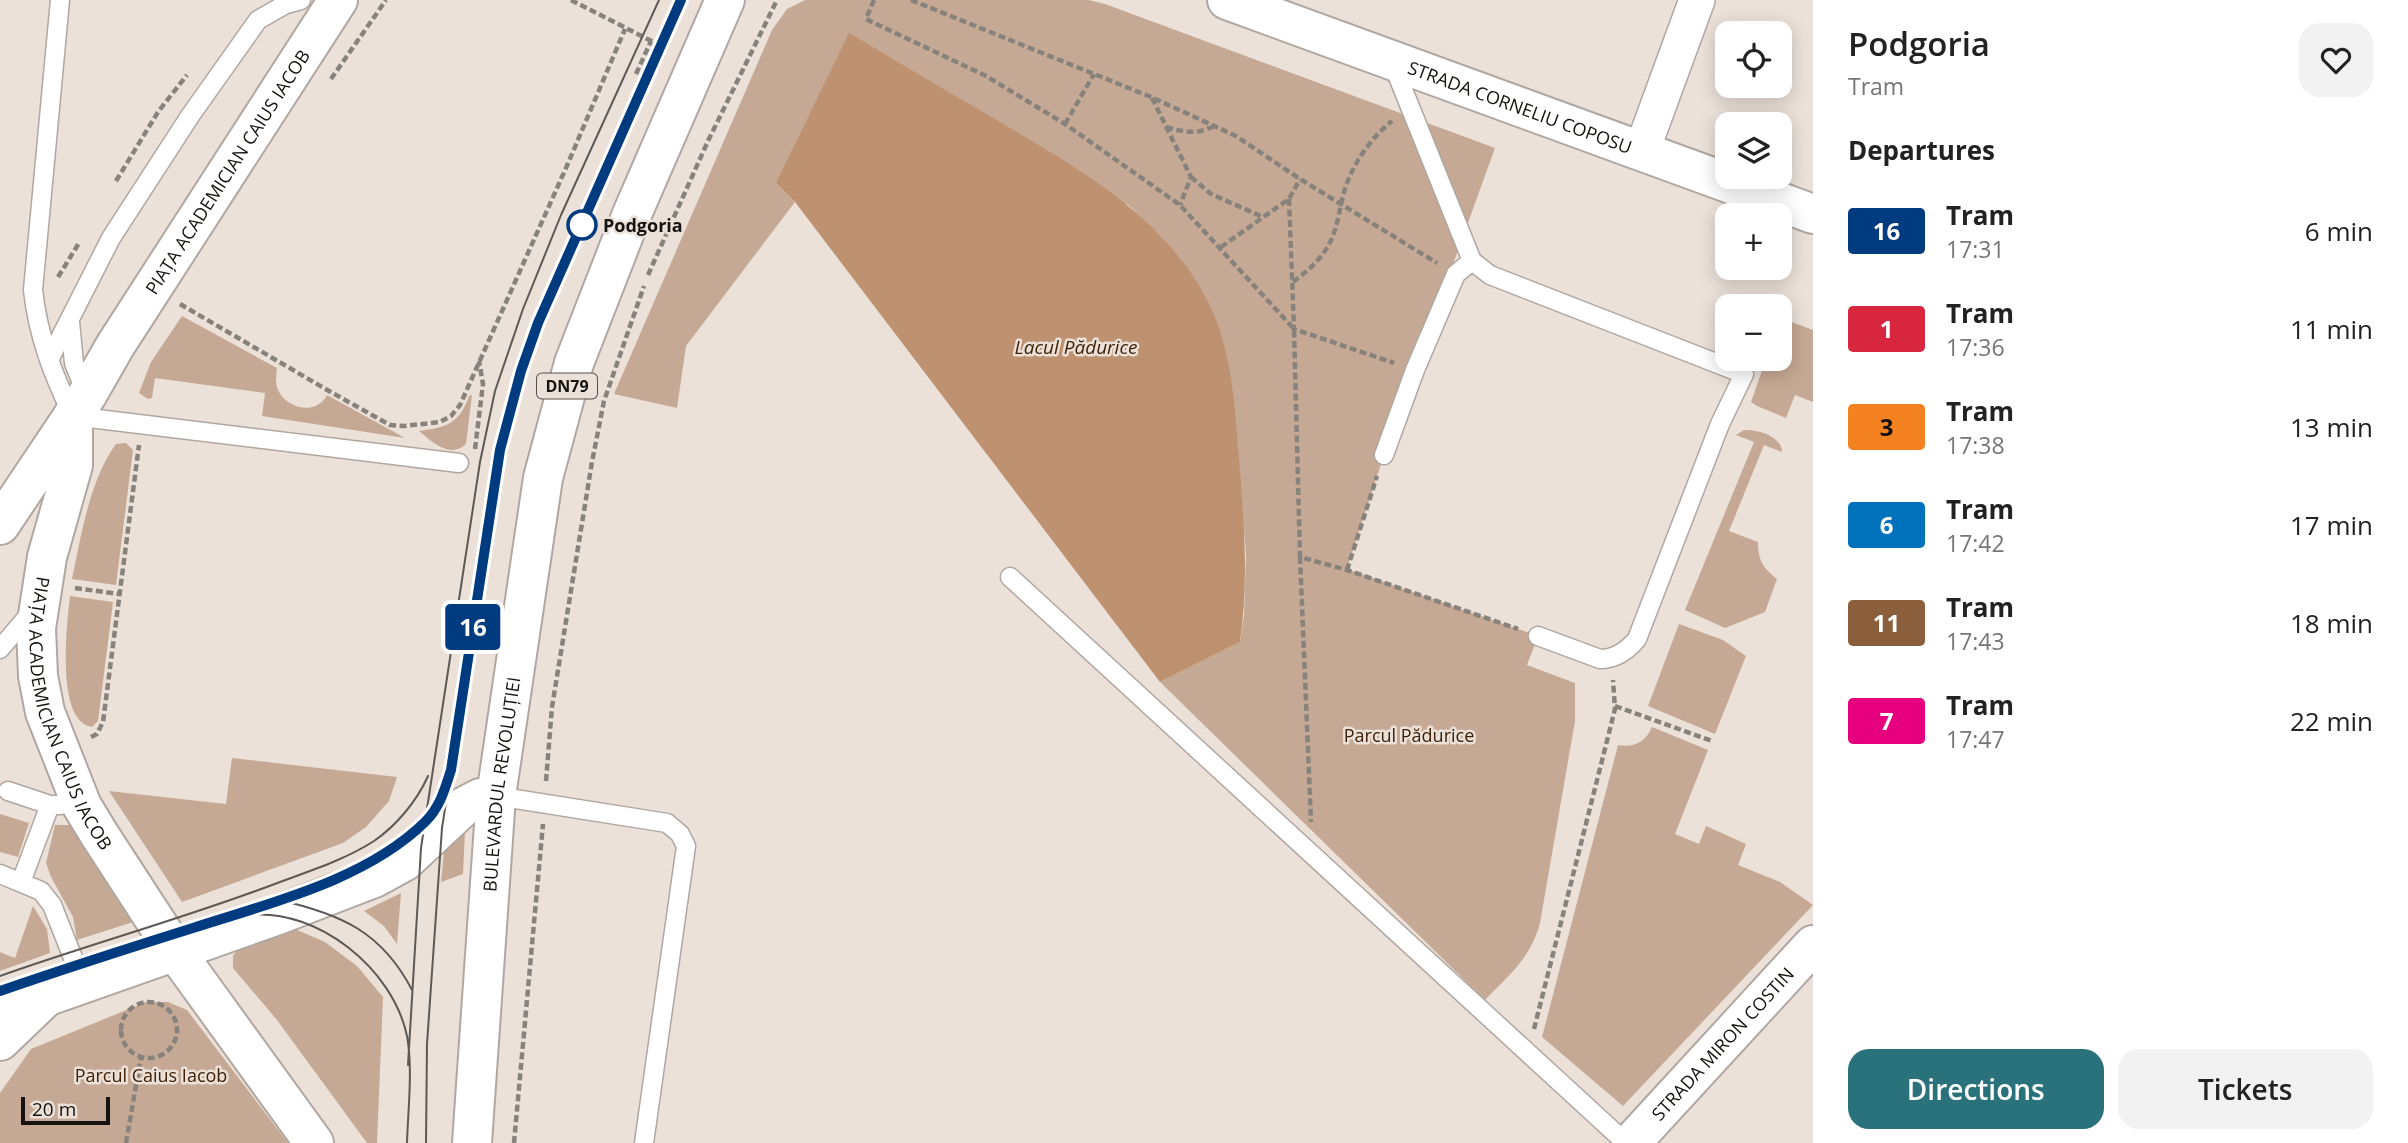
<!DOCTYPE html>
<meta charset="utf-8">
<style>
body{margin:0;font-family:"Open Sans",sans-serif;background:#f2f2f2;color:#222;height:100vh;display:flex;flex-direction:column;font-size:26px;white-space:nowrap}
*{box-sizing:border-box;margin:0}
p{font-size:23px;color:#767676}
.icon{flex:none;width:38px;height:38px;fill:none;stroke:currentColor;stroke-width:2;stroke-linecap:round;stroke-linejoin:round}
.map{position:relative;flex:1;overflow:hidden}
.details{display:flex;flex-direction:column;background:#fff;width:595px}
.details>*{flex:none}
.badge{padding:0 14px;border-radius:5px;font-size:24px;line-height:46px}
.fabs{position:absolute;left:1715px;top:21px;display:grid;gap:14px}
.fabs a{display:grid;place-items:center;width:77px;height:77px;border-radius:14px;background:#fff;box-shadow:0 4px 18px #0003;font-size:35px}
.scale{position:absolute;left:21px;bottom:18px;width:89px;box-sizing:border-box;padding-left:7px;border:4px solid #15120f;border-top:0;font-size:19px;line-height:24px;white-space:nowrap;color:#15120f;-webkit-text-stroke:5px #ebe1d9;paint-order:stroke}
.map>.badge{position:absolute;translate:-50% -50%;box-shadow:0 0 0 4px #fff}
h2{padding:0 35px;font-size:26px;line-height:63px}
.round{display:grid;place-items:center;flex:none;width:74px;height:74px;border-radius:21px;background:#f2f2f2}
.head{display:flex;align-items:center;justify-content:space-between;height:119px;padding:0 35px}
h1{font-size:33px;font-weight:600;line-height:52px}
.cta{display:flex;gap:14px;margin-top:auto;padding:14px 35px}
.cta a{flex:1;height:80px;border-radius:21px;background:#29727b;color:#fff;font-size:28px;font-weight:600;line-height:80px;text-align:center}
.cta a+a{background:#f2f2f2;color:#222}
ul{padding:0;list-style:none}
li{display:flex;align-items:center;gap:21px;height:98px;padding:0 35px}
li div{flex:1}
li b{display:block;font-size:26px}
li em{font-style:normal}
li .badge{min-width:77px;font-weight:700;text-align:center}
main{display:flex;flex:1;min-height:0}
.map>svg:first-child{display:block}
.green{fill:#c6a994}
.water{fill:#be9171}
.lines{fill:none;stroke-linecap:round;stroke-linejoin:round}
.lane-casing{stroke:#b0a7a0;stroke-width:21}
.street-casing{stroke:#b0a7a0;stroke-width:38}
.secondary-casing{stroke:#b0a7a0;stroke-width:42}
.primary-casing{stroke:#b0a7a0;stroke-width:42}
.path{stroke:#88827c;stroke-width:4.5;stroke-dasharray:7 3.5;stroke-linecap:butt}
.lane{stroke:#fff;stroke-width:18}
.street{stroke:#fff;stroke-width:35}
.secondary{stroke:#fff;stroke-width:38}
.primary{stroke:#fff;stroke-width:38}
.tram{stroke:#5f5955;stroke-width:2}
.line-casing{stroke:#fff;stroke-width:16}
.line{stroke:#003b80;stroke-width:10}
.stop-dot{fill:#fff;stroke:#003b80;stroke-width:3.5}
.labels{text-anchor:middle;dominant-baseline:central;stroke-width:5;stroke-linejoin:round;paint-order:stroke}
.shield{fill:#ebe1d9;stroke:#55504c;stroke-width:2}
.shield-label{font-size:16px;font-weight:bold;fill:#15120f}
.street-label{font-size:18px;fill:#15120f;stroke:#ebe1d9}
.stop-label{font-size:18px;font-weight:bold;fill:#15120f;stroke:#ebe1d9;text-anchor:start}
.park-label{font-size:18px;fill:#402107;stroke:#ebe1d9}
.water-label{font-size:19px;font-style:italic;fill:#402107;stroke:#ebe1d9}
</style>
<main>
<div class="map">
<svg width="1813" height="1143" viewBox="0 0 1813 1143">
<rect width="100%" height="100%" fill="#ebe1d9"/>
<path class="green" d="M 805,0 L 1089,0 L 1105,4 L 1495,148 L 1384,455 L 1347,569 L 1538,636 L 1527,665 L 1575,683 L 1575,721 L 1540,923 C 1530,959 1510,974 1485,1000 L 1160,682 L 1240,642 L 1244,615 L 1246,554 L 1236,426 L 1229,372 L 1181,259 L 1160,235 L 1127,204 L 776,183 L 795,202 L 686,346 L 677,408 L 614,394 L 772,30 L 787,9 Z
M 182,316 L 277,368 C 276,375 275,383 278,390 C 287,409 316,416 327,395 L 405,438 L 262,416 L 265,393 L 155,378 L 152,398 L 148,399 L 139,393 L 151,362 Z
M 1782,321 L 1789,321 L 1813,330 L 1813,402 L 1795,395 L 1786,418 L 1757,406 L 1751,402 L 1766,359 L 1780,359 L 1780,324 Z
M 472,395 L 466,444 C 450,459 432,442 419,431 C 447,427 459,424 469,396 Z
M 1744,430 C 1757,429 1782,436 1782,452 L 1764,445 L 1729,531 L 1758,542 C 1758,560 1763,568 1777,579 L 1765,612 L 1725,628 L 1685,610 L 1754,442 L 1736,435 Z
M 126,443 L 133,450 L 116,585 L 72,579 C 81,536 90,479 116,444 Z
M 70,596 L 113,602 L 98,721 L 92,727 C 55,722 67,624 70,596 Z
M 1679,624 L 1723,640 L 1746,656 L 1715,734 L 1648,706 Z
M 1652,727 L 1708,750 L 1675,834 L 1699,844 L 1706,826 L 1746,844 L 1738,865 L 1780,882 L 1813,905 L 1623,1106 L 1542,1037 L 1618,745 C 1635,748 1645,742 1652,727 Z
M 232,758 L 397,777 L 389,801 L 366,827 L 343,843 L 182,902 L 109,791 L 226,804 Z
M 0,814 L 29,823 L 18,857 L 0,852 Z
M 55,825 L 70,825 L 133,922 L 77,940 L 73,917 L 51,877 L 46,863 Z
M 465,831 L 463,874 L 441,882 L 444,852 Z
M 401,893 L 397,944 L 384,926 L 364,911 Z
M 33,906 L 47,929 L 50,953 L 0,971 L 0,952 L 15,958 Z
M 290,927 L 325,942 L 357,966 L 383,997 L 377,1143 L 367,1143 L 277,1020 L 233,968 L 233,956 L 237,950 Z
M 146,1002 L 168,1002 L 187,1010 L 288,1143 L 0,1143 L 0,1093 L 31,1049 Z"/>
<path class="water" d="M 849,33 C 900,63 950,93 1000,122 C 1080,170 1169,218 1211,308 C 1232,353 1235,408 1239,458 C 1244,519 1249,581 1240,642 L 1160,682 L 795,202 L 776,183 Z"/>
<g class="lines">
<g class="lane-casing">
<path id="lane" d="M 60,0 L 33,290 C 38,336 53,375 73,416 L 459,463
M 1392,62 L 1472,261 L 1490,275 L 1744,374 L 1720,424 L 1637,639 C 1627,651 1615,659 1600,659 L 1538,636
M 70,322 L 74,363 L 86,393
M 49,360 L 111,238 L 190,116 L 258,20 L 286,4 L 301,0
M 1384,455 L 1415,370 L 1456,274 L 1472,261
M 1010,577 L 1626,1143
M 0,649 L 34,609
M 8,791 L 50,805 L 61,805
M 496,796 L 667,823 L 680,834 L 686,846 L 644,1143
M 0,874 L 41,891 L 52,905 L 83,983
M 21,882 L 50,805"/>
</g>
<g class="street-casing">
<path id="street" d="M 1642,150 L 1697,0"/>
</g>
<g class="secondary-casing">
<g id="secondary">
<path id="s1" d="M 1227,0 L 1813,214"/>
<path d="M 0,1041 L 47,996"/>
<path id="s2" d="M 1631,1143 L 1813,945"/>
</g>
</g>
<g class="primary-casing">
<g id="primary">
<path id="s3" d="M 73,416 L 73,465 L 47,557 L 36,628 L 38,676 L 45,712 L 82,806 L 99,834 L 175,951 L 314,1143"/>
<path id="s4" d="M 0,525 L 87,395 L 115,346 L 338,0"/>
<path d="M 0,1013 L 278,915 L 374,878 L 405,861 L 463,807 L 480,798 L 496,796"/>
<path id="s5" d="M 472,1143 L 496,796 L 543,478 L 574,363 L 632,214 L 725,0"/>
</g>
</g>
<path class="path" d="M 571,0 L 667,49
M 874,0 L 866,19 L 986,76 L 1065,124 L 1180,205 L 1294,329 L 1300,557 L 1347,570 L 1518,629
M 911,0 L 1151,97 L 1236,136 L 1300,179 L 1437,263
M 636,74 L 651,41
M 331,79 L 386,0
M 1152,98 L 1191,177 L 1180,205
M 1065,124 L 1094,74
M 1166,127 C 1184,132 1196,135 1214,126
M 1191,177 L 1211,194 L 1263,217
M 116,181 L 158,112 L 187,75
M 1289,199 L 1294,329 L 1394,363
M 1221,247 L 1289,199 L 1300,179
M 648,275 L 708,141 L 777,0
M 58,277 L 79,243
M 1293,282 C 1309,270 1324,257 1332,238 C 1339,222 1340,203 1346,186 C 1354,162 1372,137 1392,121
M 180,304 L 329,391 L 390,425 L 404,426 L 440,422 L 451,416 L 460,405 L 566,168 L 625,29
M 475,449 L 483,384 L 479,361
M 1300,557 L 1311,822
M 1347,570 L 1377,476
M 75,588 L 119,594
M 1615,706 L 1712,741
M 91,737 L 97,734 L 103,722 L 139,445
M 546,781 L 552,707 L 592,462 L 604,401 L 644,286
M121 1030a28 28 0 1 1 56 0a28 28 0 1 1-56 0Z
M 1534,1029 L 1611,725 L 1615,709 L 1613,680
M 126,1143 L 141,1057
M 514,1143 L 543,824"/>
<use href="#lane" class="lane"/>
<use href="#street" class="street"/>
<use href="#secondary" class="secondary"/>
<use href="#primary" class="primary"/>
<path class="tram" d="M 279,900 C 341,914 382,932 412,990
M 249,915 C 318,908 393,969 407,1036 C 413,1068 408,1110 407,1143
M 0,976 C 90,944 182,919 272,885 C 306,872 343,861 374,841 C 396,826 417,801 428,776
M 0,991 C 62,970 124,949 187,930 C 267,904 366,881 427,820
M 408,1065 L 421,848 L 480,462 L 495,391 L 523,309 L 561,215 L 659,0
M 426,1143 L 427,1044 L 442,828 L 501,450 L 521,371 L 538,323 L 681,0"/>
</g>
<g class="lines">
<g class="line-casing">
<path id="line" d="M 0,991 C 64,969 129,948 193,928 C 270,903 366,880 425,822 C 440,807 445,789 451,770 L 500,450 L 521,371 L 538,323 L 681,0"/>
</g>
<use href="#line" class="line"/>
</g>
<circle class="stop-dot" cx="582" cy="225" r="14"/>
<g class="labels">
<rect class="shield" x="537" y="373.5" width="60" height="25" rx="5"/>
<g class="shield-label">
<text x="567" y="386">DN79</text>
</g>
<g class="street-label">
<text stroke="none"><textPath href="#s1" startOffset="312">STRADA CORNELIU COPOSU</textPath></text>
<text stroke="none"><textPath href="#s4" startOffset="420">PIAȚA ACADEMICIAN CAIUS IACOB</textPath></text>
<text stroke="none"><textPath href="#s3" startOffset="308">PIAȚA ACADEMICIAN CAIUS IACOB</textPath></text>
<text stroke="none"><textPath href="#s5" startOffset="360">BULEVARDUL REVOLUȚIEI</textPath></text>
<text stroke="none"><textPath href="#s2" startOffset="135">STRADA MIRON COSTIN</textPath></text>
</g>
<g class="stop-label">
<text x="603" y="225">Podgoria</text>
</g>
<g class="park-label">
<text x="1409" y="735">Parcul Pădurice</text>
<text x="151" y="1075">Parcul Caius Iacob</text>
</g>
<g class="water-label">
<text x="1076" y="347">Lacul Pădurice</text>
</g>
</g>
</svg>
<div class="fabs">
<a><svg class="icon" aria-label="locate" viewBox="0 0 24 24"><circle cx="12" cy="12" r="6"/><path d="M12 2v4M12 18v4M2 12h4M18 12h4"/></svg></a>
<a><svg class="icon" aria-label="layers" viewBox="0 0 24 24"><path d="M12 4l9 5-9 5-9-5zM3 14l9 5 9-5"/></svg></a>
<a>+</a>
<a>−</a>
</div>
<div class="scale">20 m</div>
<b class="badge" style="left:473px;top:627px;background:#003b80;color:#fff">16</b>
</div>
<section class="details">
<div class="head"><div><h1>Podgoria</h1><p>Tram</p></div><a class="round"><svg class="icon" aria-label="heart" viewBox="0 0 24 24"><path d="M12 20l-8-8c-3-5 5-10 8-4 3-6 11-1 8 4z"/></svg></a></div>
<h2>Departures</h2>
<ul>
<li><span class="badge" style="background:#003b80;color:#fff">16</span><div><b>Tram</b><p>17:31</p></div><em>6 min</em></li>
<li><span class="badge" style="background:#d7263d;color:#fff">1</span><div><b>Tram</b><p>17:36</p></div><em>11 min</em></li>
<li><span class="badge" style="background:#f58220;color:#111">3</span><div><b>Tram</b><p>17:38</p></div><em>13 min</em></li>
<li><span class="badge" style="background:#0072bc;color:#fff">6</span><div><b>Tram</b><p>17:42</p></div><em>17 min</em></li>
<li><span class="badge" style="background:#8b5e3c;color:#fff">11</span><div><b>Tram</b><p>17:43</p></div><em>18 min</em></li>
<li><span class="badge" style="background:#e6007e;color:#fff">7</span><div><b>Tram</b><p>17:47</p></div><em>22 min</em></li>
</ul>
<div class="cta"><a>Directions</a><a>Tickets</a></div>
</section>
</main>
